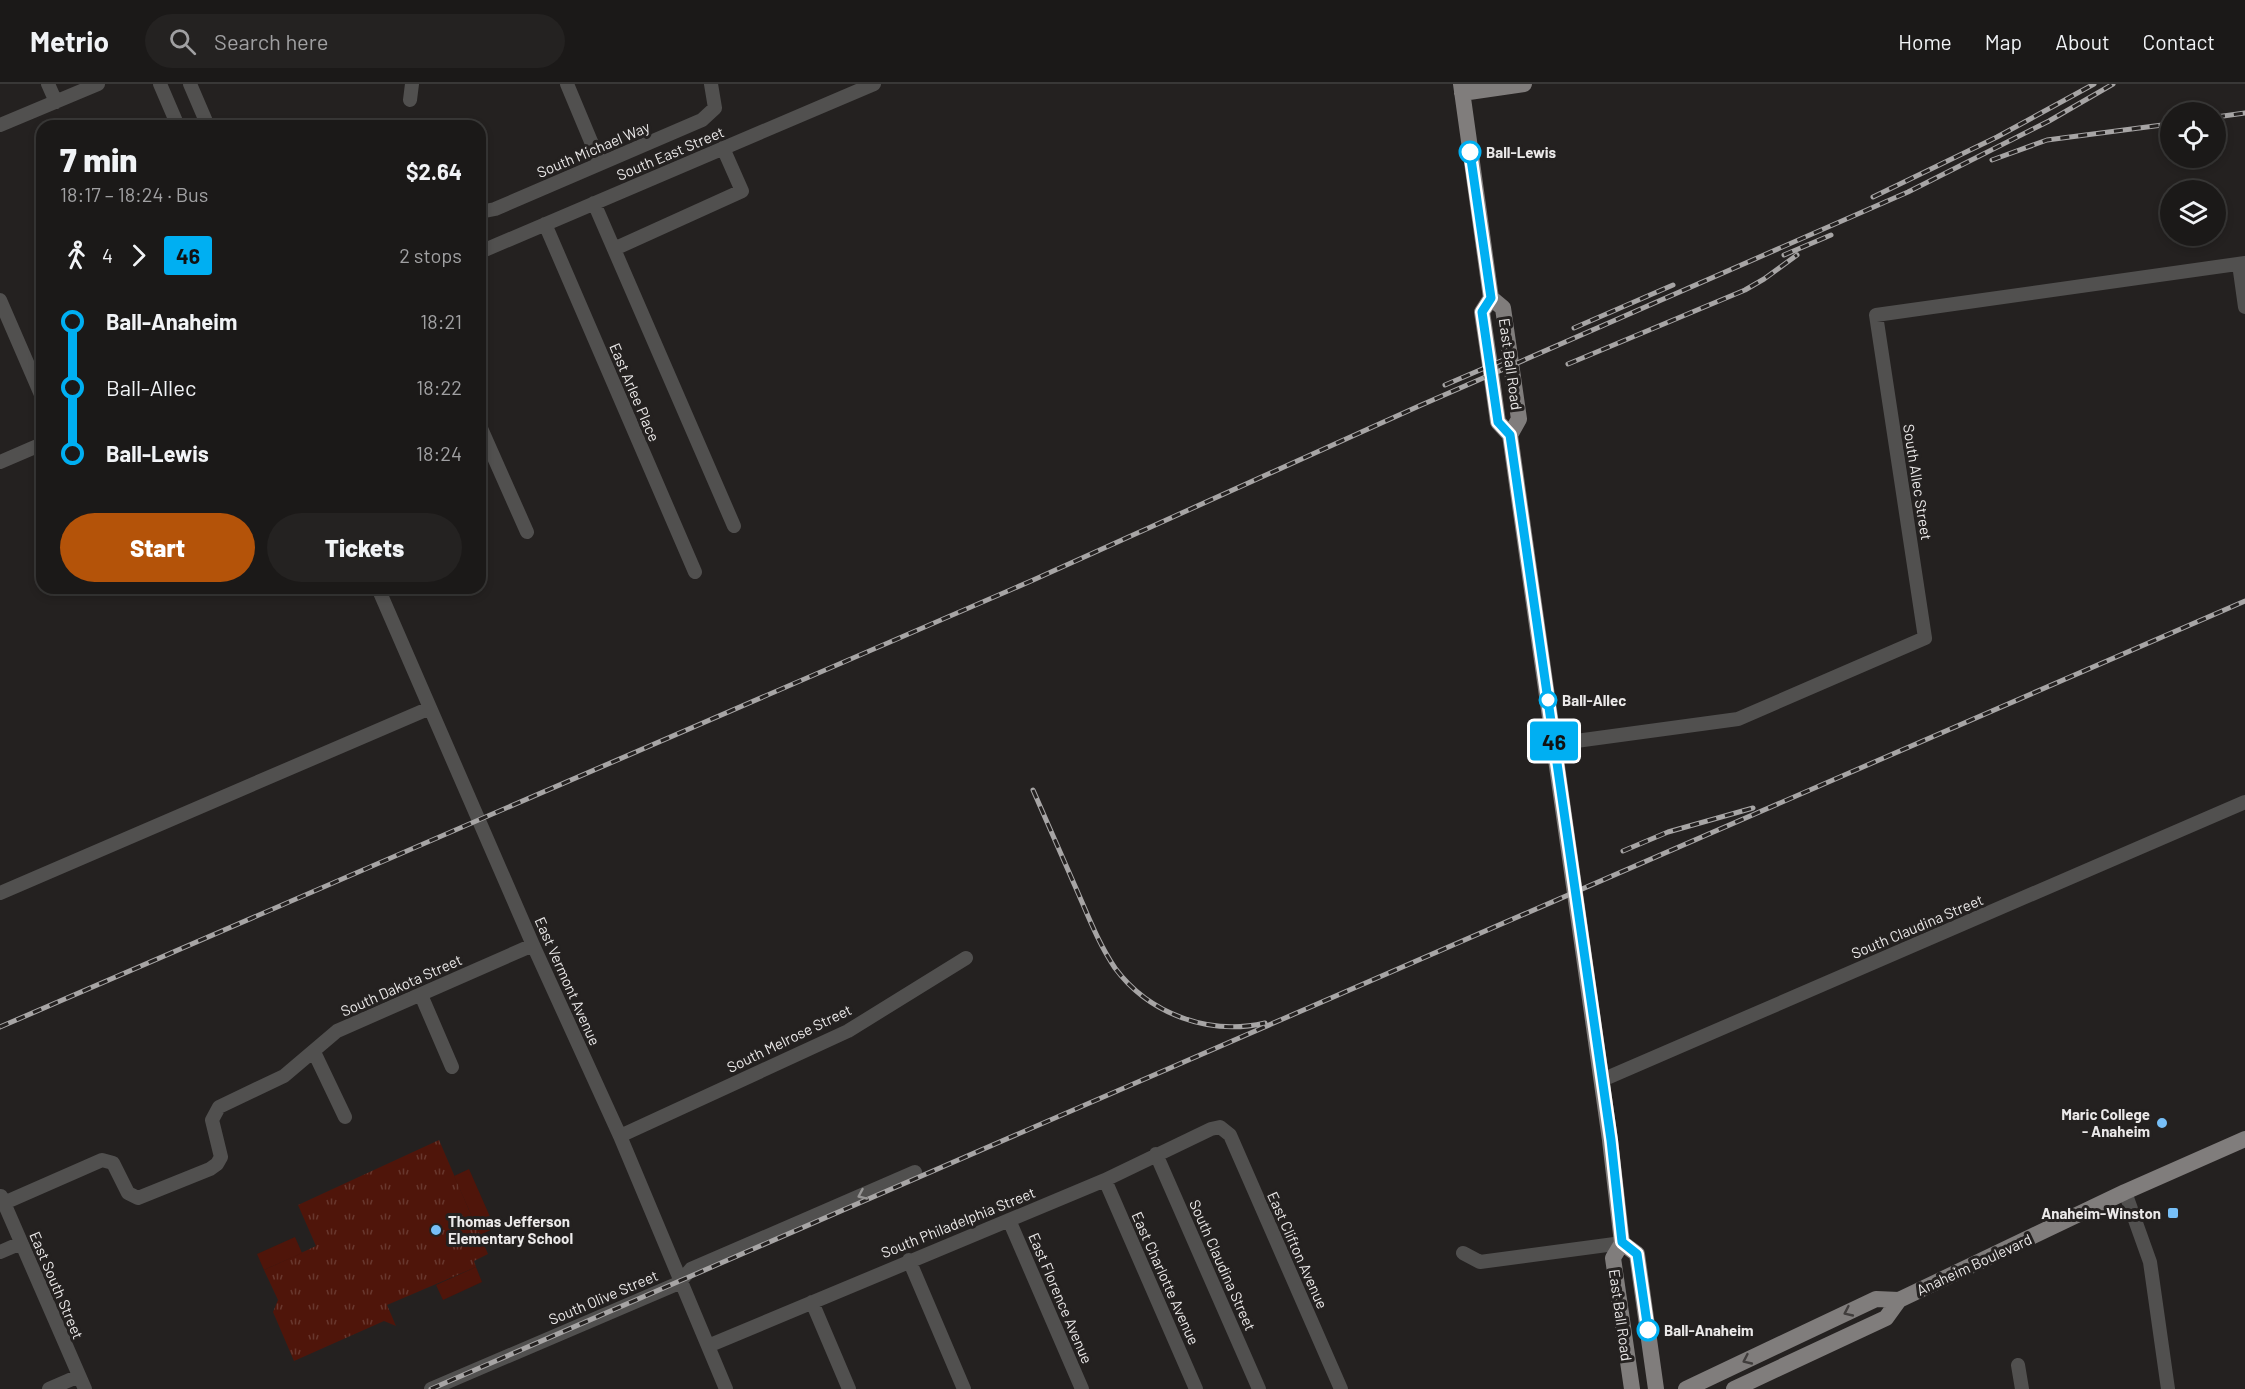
<!DOCTYPE html>
<meta charset="utf-8">
<style>
body{margin:0;font-family:Barlow,sans-serif;background:#242221;color:#f1f3f6;height:100vh;display:flex;flex-direction:column;font-size:22px;white-space:nowrap}
*{box-sizing:border-box;margin:0}
p{font-size:20px;color:#a0a0a2}
.icon{flex:none;width:33px;height:33px;fill:none;stroke:currentColor;stroke-width:2;stroke-linecap:round;stroke-linejoin:round}
.map{position:relative;flex:1;overflow:hidden}
.panel{position:absolute;left:36px;top:36px;width:450px;height:474px;display:flex;flex-direction:column;background:#1b1918;border-radius:18px;box-shadow:0 3px 9px #0003,0 0 0 2px #393837}
.panel>*{flex:none}
.badge{padding:0 12px;border-radius:4px;font-size:21px;line-height:39px}
.fabs{position:absolute;left:2160px;top:18px;display:grid;gap:12px}
.fabs a{display:grid;place-items:center;width:66px;height:66px;border-radius:50%;background:#1b1918;box-shadow:0 3px 9px #0003,0 0 0 2px #393837;font-size:30px}
.map>.badge{position:absolute;translate:-50% -50%;box-shadow:0 0 0 3px #fff}
.legs{display:flex;align-items:center;gap:9px;height:66px;padding:0 24px;font-size:20px}
.legs p{margin-inline-start:auto}
.head{display:flex;align-items:center;justify-content:space-between;height:102px;padding:0 24px}
h1{font-size:33px;font-weight:800;line-height:45px}
.primary-button{display:flex;gap:12px;margin-top:auto;padding:12px 24px}
.primary-button a{flex:1;height:69px;border-radius:36px;background:#b45309;color:#fff;font-size:24px;font-weight:800;line-height:69px;text-align:center}
.primary-button a+a{background:#242221;color:#f1f3f6}
ul{padding:0 24px;list-style:none}
li{display:flex;align-items:center;gap:21px;height:66px;font-size:22px}
li i{display:grid;place-items:center;width:9px;height:100%;margin:0 8px;background:currentColor}
li i::after{content:'';width:15px;height:15px;margin:-8px;border:4px solid;border-radius:50%;background:#1b1918}
li p{margin-inline-start:auto}
li:first-child i{background:linear-gradient(#0000 50%,currentColor 0)}
li:last-child i{background:linear-gradient(currentColor 50%,#0000 0)}
header{display:flex;align-items:center;gap:36px;box-sizing:border-box;height:84px;padding:0 30px;background:#1b1918;border-bottom:2px solid #393837}
header strong{font-size:28px}
nav{display:flex;gap:33px;margin-inline-start:auto;font-size:21px}
.search{width:420px;height:54px;background:#242221;display:flex;align-items:center;gap:15px;box-sizing:border-box;padding:0 21px;border-radius:33px;color:#a0a0a2;font-size:22px}
.map>svg:first-child{display:block}
.grass{fill:url(#grass-tufts)}
.park{fill:#4f150a}
.lines{fill:none;stroke-linecap:round;stroke-linejoin:round}
.minor{stroke:#51504f;stroke-width:14}
.major{stroke:#807d7c;stroke-width:16}
.rail-casing{stroke:#a7a5a5;stroke-width:5}
.rail{stroke:#242120;stroke-width:3;stroke-dasharray:9;stroke-linecap:butt}
.oneway{stroke:#969594}
.oneway2{stroke:#403d3c}
.line-1-casing{stroke:#fff;stroke-width:14}
.line-1{stroke:#00aff2;stroke-width:9}
.stop-1-dot{fill:#fff;stroke:#00aff2;stroke-width:3}
.poi-dot{fill:#77bff7;stroke:#242120;stroke-width:2}
.labels{text-anchor:middle;dominant-baseline:central;stroke-width:6;stroke-linejoin:round;paint-order:stroke}
.street-label{font-size:15px;fill:#ebe9e9;stroke:#242120}
.stop-label{font-size:15px;font-weight:bold;fill:#ebe9e9;stroke:#242120;text-anchor:start}
.poi-label{font-size:15px;font-weight:bold;fill:#ebe9e9;stroke:#242120;text-anchor:end}
</style>
<header>
<strong>Metrio</strong>
<div class="search"><svg class="icon" aria-label="search" viewBox="0 0 24 24"><circle cx="10" cy="10" r="6"/><path d="M15 15l6 6"/></svg>Search here</div>
<nav><a>Home</a><a>Map</a><a>About</a><a>Contact</a></nav>
</header>
<div class="map">
<svg width="2245" height="1305" viewBox="0 0 2245 1305">
<defs>
<pattern id="grass-tufts" width="24" height="20" patternUnits="userSpaceOnUse" patternTransform="scale(1.5)"><rect width="24" height="20" fill="#4f150a"/><path d="M3 7l-1-3M5 7V3M7 7l1-3M15 17l-1-3M17 17v-4M19 17l1-3" fill="none" stroke="#68372e"/></pattern>
</defs>
<rect width="100%" height="100%" fill="#242120"/>
<path class="grass" d="M 439,1056 L 488,1170 L 474,1177 L 476,1183 L 387,1221 L 396,1242 L 384,1237 L 294,1277 L 273,1228 L 278,1216 L 264,1186 L 316,1162 L 298,1121 Z"/>
<path class="park" d="M 469,1085 L 495,1144 L 480,1151 L 454,1092 Z
M 295,1153 L 302,1169 L 264,1186 L 257,1170 Z
M 476,1183 L 482,1198 L 443,1216 L 436,1201 Z"/>
<g class="lines">
<path class="minor" d="M 48,0 L 56,18
M 160,0 L 178,42
M 190,0 L 208,42
M 567,0 L 600,79
M 410,16 L 412,0
M 0,41 L 98,0
M 594,119 L 734,442
M 480,128 L 495,125 L 702,36 L 715,24 L 711,0
M 545,140 L 695,488
M 614,165 L 742,107 L 723,64
M 480,168 L 874,0
M 2239,180 L 2245,223
M 0,216 L 42,313
M 480,342 L 527,448
M 0,378 L 42,360
M 378,504 L 533,861 L 620,1052 L 726,1305
M 1554,660 L 1738,635 L 1925,554 L 1876,231 L 2245,179
M 0,809 L 430,624
M 421,911 L 452,983
M 314,968 L 345,1033
M 1602,996 L 2245,718
M 620,1052 L 848,947 L 966,874
M 1156,1070 L 1259,1305
M 1105,1096 L 1196,1305
M 2125,1108 L 2150,1178 L 2168,1305
M 1,1112 L 85,1305
M 4,1119 L 102,1076 L 113,1079 L 128,1109 L 138,1114 L 210,1085 L 217,1080 L 221,1073 L 212,1036 L 219,1023 L 284,992 L 337,947 L 533,861
M 1009,1136 L 1082,1305
M 0,1168 L 21,1159
M 1463,1169 L 1480,1178 L 1622,1159
M 909,1176 L 964,1305
M 812,1218 L 849,1305
M 708,1262 L 1105,1096 L 1211,1045 L 1220,1043 L 1230,1051 L 1341,1305
M 2018,1281 L 2022,1305
M 49,1305 L 79,1292
M 431,1305 L 679,1199 L 691,1185 L 915,1088"/>
<path class="major" d="M 1461,0 L 1491,214 L 1482,228 L 1490,281 L 1498,338 L 1510,351 L 1610,1056 L 1622,1159 L 1613,1174 L 1632,1305
M 1462,9 L 1524,0
M 1491,214 L 1503,224 L 1519,335 L 1510,351
M 1622,1159 L 1637,1170 L 1656,1305
M 1686,1305 L 1876,1215 L 1899,1216 L 2125,1108 L 2245,1055
M 1734,1305 L 1886,1234 L 1899,1216"/>
<g class="rail-casing">
<path id="rail" d="M 2216,33 L 2245,29
M 1992,76 L 2047,56 L 2170,40
M 1873,113 L 1997,53 L 2094,0
M 1784,171 L 1831,151
M 1574,244 L 1673,201
M 1568,280 L 1745,206 L 1764,195 L 1797,171
M 1445,301 L 1508,274
M 1033,706 C 1047,738 1061,770 1075,802 C 1087,829 1098,859 1115,884 C 1149,930 1209,952 1265,939
M 1623,767 L 1668,748 L 1753,724
M 0,943 L 1031,497 L 1419,322 L 1908,108 L 2049,37 L 2113,0
M 431,1305 L 2245,517"/>
</g>
<use href="#rail" class="rail"/>
</g>
<defs><path id="oneway-chevron" d="M-2-3.5L2.5 0L-2 3.5" fill="none" stroke-width="1.6" stroke-linecap="round" stroke-linejoin="round" transform="scale(1.5)"/></defs>
<use class="oneway" href="#oneway-chevron" transform="translate(862 1111) rotate(156)"/>
<g class="oneway2">
<use href="#oneway-chevron" transform="translate(1848 1228) rotate(155)"/>
<use href="#oneway-chevron" transform="translate(1747 1276) rotate(155)"/>
</g>
<g class="lines">
<g class="line-1-casing">
<path id="line-1" d="M 1470,68 L 1491,214 L 1482,228 L 1498,338 L 1510,351 L 1611,1056 L 1622,1158 L 1637,1170 L 1648,1246"/>
</g>
<use href="#line-1" class="line-1"/>
</g>
<g class="stop-1-dot">
<circle cx="1470" cy="68" r="10"/>
<circle cx="1548" cy="616" r="8"/>
<circle cx="1648" cy="1246" r="10"/>
</g>
<g class="poi-dot">
<circle cx="2162" cy="1039" r="6"/>
<rect x="2167" y="1123" width="12" height="12" rx="3"/>
<circle cx="436" cy="1146" r="6"/>
</g>
<g class="labels">
<g class="street-label">
<text transform="translate(593 65) rotate(-23)">South Michael Way</text>
<text transform="translate(670 69) rotate(-23)">South East Street</text>
<text transform="translate(1511 280) rotate(82)">East Ball Road</text>
<text transform="translate(635 308) rotate(67)">East Arlee Place</text>
<text transform="translate(1918 398) rotate(81)">South Allec Street</text>
<text transform="translate(1917 842) rotate(-23)">South Claudina Street</text>
<text transform="translate(568 897) rotate(66)">East Vermont Avenue</text>
<text transform="translate(401 901) rotate(-24)">South Dakota Street</text>
<text transform="translate(789 954) rotate(-26)">South Melrose Street</text>
<text transform="translate(958 1138) rotate(-22)">South Philadelphia Street</text>
<text transform="translate(1298 1166) rotate(66)">East Clifton Avenue</text>
<text transform="translate(1974 1180) rotate(-25)">Anaheim Boulevard</text>
<text transform="translate(1223 1181) rotate(66)">South Claudina Street</text>
<text transform="translate(1166 1194) rotate(66)">East Charlotte Avenue</text>
<text transform="translate(57 1201) rotate(67)">East South Street</text>
<text transform="translate(603 1213) rotate(-23)">South Olive Street</text>
<text transform="translate(1061 1214) rotate(67)">East Florence Avenue</text>
<text transform="translate(1621 1231) rotate(82)">East Ball Road</text>
</g>
<g class="stop-label">
<text x="1486" y="68">Ball-Lewis</text>
<text x="1562" y="616">Ball-Allec</text>
<text x="1664" y="1246">Ball-Anaheim</text>
</g>
<g class="poi-label">
<text x="2150" y="1030">Maric College<tspan x="2150" dy="17">- Anaheim</tspan></text>
<text x="2161" y="1129">Anaheim-Winston</text>
<text x="448" y="1137" text-anchor="start">Thomas Jefferson<tspan x="448" dy="17">Elementary School</tspan></text>
</g>
</g>
</svg>
<div class="fabs">
<a><svg class="icon" aria-label="locate" viewBox="0 0 24 24"><circle cx="12" cy="12" r="6"/><path d="M12 2v4M12 18v4M2 12h4M18 12h4"/></svg></a>
<a><svg class="icon" aria-label="layers" viewBox="0 0 24 24"><path d="M12 4l9 5-9 5-9-5zM3 14l9 5 9-5"/></svg></a>
</div>
<b class="badge" style="left:1554px;top:657px;background:#00aff2;color:#111">46</b>
<section class="panel">
<div class="head"><div><h1>7 min</h1><p>18:17 – 18:24 · Bus</p></div><b>$2.64</b></div>
<div class="legs"><svg class="icon" aria-label="walk" viewBox="0 0 24 24"><circle cx="13" cy="4" r="2"/><path d="M13 8l-2 6 4 7M11 14l-3 7M7 12l3-4h3l4 4"/></svg>4<svg class="icon" aria-label="forward" viewBox="0 0 24 24"><path d="M9 5l7 7-7 7"/></svg><b class="badge" style="background:#00aff2;color:#111">46</b><p>2 stops</p></div>
<ul>
<li><i style="color:#00aff2"></i><b>Ball-Anaheim</b><p>18:21</p></li>
<li><i style="color:#00aff2"></i><span>Ball-Allec</span><p>18:22</p></li>
<li><i style="color:#00aff2"></i><b>Ball-Lewis</b><p>18:24</p></li>
</ul>
<div class="primary-button"><a>Start</a><a>Tickets</a></div>
</section>
</div>
